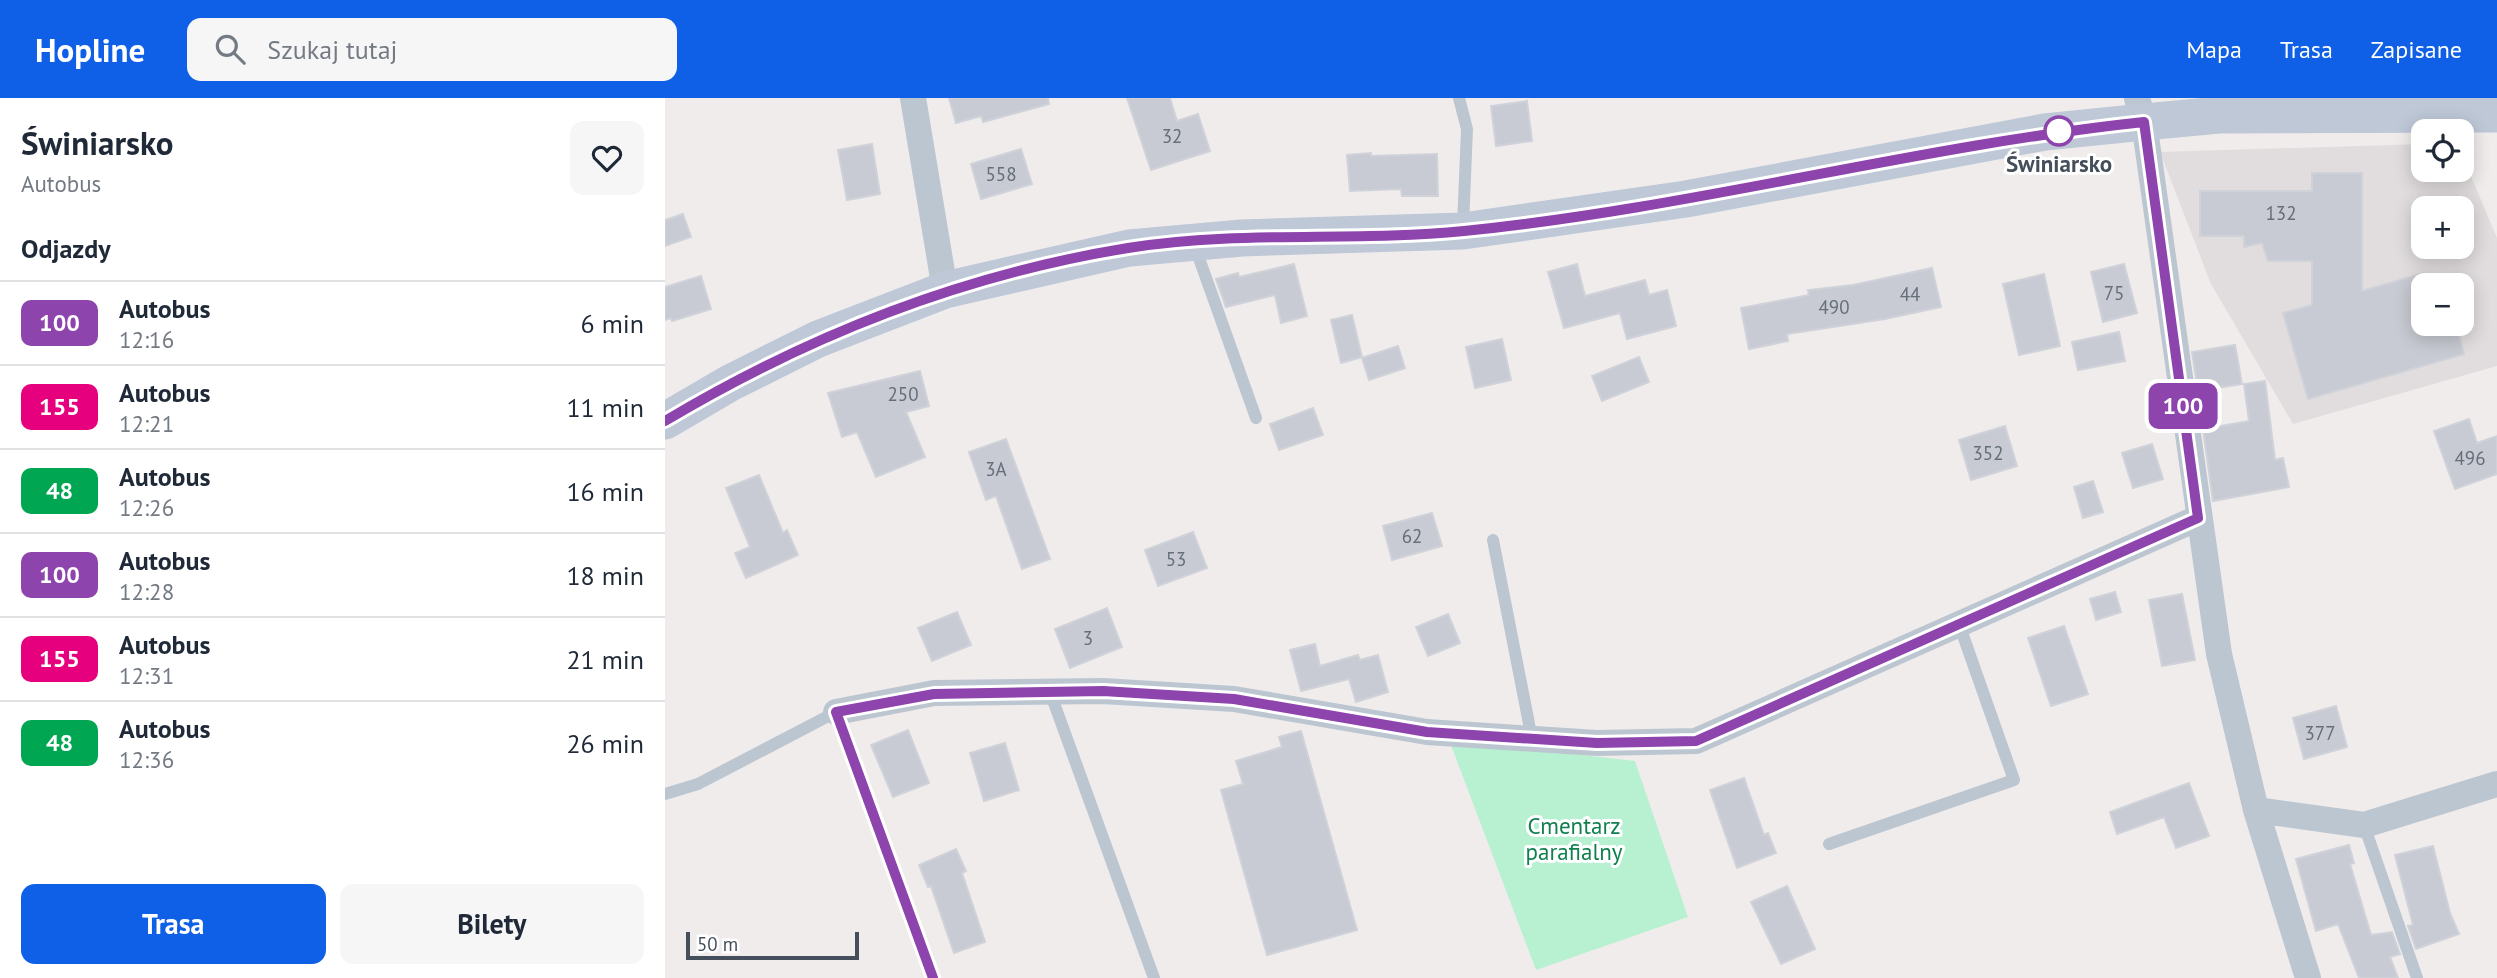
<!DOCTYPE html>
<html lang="pl">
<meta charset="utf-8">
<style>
body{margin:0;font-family:"PT Sans",sans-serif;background:#f6f6f7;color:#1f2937;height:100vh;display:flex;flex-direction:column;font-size:26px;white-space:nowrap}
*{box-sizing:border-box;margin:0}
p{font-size:23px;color:#747a83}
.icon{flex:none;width:38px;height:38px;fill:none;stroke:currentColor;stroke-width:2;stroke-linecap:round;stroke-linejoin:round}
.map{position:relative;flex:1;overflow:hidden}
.sheet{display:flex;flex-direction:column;background:#fff;width:665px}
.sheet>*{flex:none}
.badge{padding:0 14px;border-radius:10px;font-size:24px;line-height:46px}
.controls{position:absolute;left:1746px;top:21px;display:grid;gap:14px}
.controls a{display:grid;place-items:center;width:63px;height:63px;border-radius:14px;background:#fff;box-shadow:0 4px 18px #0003;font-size:35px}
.scale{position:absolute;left:21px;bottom:18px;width:173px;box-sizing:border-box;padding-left:7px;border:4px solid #444f5b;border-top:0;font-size:19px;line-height:24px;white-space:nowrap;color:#444f5b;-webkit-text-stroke:5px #fff;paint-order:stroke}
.map>.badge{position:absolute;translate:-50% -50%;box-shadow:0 0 0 4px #fff}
h2{padding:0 21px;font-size:26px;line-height:63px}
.round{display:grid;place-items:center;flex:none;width:74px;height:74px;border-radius:14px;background:#f6f6f7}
.headline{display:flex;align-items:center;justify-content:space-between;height:119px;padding:0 21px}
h1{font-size:33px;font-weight:800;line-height:52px}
.cta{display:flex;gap:14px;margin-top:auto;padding:14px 21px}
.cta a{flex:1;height:80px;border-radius:14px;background:#0f60e7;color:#fff;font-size:28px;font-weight:800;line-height:80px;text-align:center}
.cta a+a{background:#f6f6f7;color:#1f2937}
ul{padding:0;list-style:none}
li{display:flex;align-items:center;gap:21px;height:84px;padding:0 21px;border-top:2px solid #e0e1e3}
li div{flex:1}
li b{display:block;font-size:26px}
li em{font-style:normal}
li .badge{min-width:77px;font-weight:700;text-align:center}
header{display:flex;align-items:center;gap:42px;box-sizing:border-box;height:98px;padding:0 35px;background:#0f60e7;color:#fff}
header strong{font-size:33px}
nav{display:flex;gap:38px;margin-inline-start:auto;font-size:24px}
.search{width:490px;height:63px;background:#f6f6f7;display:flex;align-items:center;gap:18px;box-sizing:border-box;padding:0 24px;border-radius:14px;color:#747a83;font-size:26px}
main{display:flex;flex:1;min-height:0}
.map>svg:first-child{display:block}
.education{fill:#e1ddde;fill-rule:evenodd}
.green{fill:#b7f1d1}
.building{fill:#c8cbd3;stroke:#d0d2d9;stroke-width:2}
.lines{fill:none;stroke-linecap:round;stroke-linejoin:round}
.lane{stroke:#bcc6d0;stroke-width:12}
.street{stroke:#bcc6d0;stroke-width:26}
.secondary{stroke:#bec8d7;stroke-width:37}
.line-casing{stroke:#fff;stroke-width:16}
.line{stroke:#8e44ad;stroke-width:10}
.stop-dot{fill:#fff;stroke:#8e44ad;stroke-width:3.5}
.labels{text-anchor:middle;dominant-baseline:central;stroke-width:6;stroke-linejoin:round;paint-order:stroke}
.number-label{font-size:19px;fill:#656e79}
.stop-label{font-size:23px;font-weight:bold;fill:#444f5b;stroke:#fff}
.park-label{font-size:23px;fill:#11804f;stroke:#fff}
</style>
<header>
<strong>Hopline</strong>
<div class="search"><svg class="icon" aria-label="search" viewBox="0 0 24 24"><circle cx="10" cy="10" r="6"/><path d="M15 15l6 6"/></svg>Szukaj tutaj</div>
<nav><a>Mapa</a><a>Trasa</a><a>Zapisane</a></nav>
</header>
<main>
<section class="sheet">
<div class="headline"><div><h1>Świniarsko</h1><p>Autobus</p></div><a class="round"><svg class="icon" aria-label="heart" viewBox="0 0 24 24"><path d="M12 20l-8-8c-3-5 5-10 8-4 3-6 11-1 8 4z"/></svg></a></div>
<h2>Odjazdy</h2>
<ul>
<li><span class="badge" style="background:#8e44ad;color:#fff">100</span><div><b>Autobus</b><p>12:16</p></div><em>6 min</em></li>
<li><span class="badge" style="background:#e6007e;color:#fff">155</span><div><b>Autobus</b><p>12:21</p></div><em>11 min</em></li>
<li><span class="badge" style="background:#00a651;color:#fff">48</span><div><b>Autobus</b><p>12:26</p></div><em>16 min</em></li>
<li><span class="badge" style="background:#8e44ad;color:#fff">100</span><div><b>Autobus</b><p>12:28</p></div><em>18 min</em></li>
<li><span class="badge" style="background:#e6007e;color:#fff">155</span><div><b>Autobus</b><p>12:31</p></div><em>21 min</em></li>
<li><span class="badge" style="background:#00a651;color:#fff">48</span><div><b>Autobus</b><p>12:36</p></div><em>26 min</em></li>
</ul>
<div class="cta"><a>Trasa</a><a>Bilety</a></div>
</section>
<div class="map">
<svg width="1832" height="880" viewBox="0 0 1832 880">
<rect width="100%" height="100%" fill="#f0ecec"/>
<path class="education" d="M 1759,46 L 1759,72 L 1797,72 L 1797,57 L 1832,140 L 1832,268 L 1628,326 L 1546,186 L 1495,54 ZM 1759,110 L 1797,110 L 1797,149 L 1759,149 ZM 1759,187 L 1797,187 L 1797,226 L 1759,226 Z"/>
<path class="green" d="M 784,642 L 970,663 L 1023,819 L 871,872 Z"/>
<path class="building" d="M 284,0 L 383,0 L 384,6 L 318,24 L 316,18 L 291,25 Z
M 462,0 L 505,0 L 512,23 L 533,16 L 545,53 L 486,72 Z
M 862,3 L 867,43 L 831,48 L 826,8 Z
M 207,46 L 215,96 L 182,102 L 173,52 Z
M 356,51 L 367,86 L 316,101 L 306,66 Z
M 706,55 L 706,58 L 772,56 L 773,98 L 737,98 L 736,91 L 685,93 L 682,57 Z
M 1647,75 L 1697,75 L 1697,193 L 1759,175 L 1759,226 L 1791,226 L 1799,256 L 1643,301 L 1618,215 L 1647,207 L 1647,163 L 1603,163 L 1597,145 L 1579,149 L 1579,138 L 1535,138 L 1535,93 L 1647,93 Z
M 18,116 L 26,139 L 0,148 L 0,122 Z
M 629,166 L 642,218 L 616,225 L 610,197 L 561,209 L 551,181 L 573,175 L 574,179 Z
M 912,166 L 920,198 L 980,182 L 984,197 L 1002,192 L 1011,228 L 962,241 L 955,215 L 899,230 L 883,174 Z
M 1459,166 L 1472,215 L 1438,224 L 1426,174 Z
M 1267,170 L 1276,209 L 1220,221 L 1122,236 L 1123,243 L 1084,251 L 1076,210 L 1144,197 L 1143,192 L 1188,187 Z
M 1379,176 L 1395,248 L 1354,257 L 1338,186 Z
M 36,178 L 46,211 L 7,223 L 6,220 L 0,222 L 0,189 Z
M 687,217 L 697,259 L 676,265 L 666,222 Z
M 1454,234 L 1460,263 L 1413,272 L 1407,244 Z
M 837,241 L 846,282 L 810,290 L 801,249 Z
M 1570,247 L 1577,286 L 1533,293 L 1527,254 Z
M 733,248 L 740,270 L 704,282 L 697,260 Z
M 974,259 L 984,284 L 937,303 L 927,278 Z
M 255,273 L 264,308 L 241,314 L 260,359 L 211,379 L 192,334 L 177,339 L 163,295 Z
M 1600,283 L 1610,362 L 1618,360 L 1624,389 L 1548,403 L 1538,331 L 1584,323 L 1579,286 Z
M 648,310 L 658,337 L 614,352 L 605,326 Z
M 1804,321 L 1812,345 L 1832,338 L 1832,376 L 1790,391 L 1769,333 Z
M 1340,328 L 1352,368 L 1306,382 L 1294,342 Z
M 341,341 L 385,461 L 357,471 L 331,398 L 321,402 L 304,354 Z
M 1487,346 L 1498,381 L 1468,390 L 1457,355 Z
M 94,377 L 118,435 L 122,432 L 133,457 L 81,480 L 70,455 L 85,449 L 61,390 Z
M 1428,383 L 1438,414 L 1418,420 L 1409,389 Z
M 767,415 L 777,448 L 727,462 L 718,428 Z
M 528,434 L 542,470 L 493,488 L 480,452 Z
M 1450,494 L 1456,514 L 1431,522 L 1425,501 Z
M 1517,496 L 1530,562 L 1497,568 L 1484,502 Z
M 442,510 L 457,549 L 405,570 L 390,531 Z
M 292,514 L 306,547 L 267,563 L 253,530 Z
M 783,516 L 795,545 L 763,558 L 751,529 Z
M 1399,528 L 1423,596 L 1386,608 L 1363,540 Z
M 650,546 L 655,568 L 693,557 L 695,562 L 713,557 L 723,594 L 691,604 L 684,581 L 636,593 L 625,552 Z
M 1671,608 L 1682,649 L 1639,661 L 1628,620 Z
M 243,632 L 264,685 L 228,699 L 206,647 Z
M 636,633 L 692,832 L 602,857 L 556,692 L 578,686 L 571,663 L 617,649 L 614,639 Z
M 340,645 L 354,692 L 319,703 L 305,655 Z
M 1079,680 L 1099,737 L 1103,735 L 1111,755 L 1072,770 L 1045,692 Z
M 1524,685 L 1544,738 L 1511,750 L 1499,719 L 1452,736 L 1445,714 Z
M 1684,747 L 1689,765 L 1685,766 L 1706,837 L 1727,834 L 1735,856 L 1725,859 L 1733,880 L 1694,880 L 1673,826 L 1651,833 L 1631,761 Z
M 1768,748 L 1785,815 L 1794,836 L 1751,851 L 1743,828 L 1748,827 L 1730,757 Z
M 291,751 L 301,773 L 297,775 L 320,844 L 289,855 L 266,788 L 263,789 L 254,767 Z
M 1122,788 L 1150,851 L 1116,866 L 1086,804 Z"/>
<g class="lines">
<path class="lane" d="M 794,0 L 802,31 L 798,128
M 530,149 L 591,320
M 828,442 L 867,641
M 385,594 L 489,880
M 0,696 L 33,686 L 171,614 L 268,880
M 1699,727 L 1752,880
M 1164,746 L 1349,682 L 1294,526"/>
<path class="street" d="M 248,0 L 280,192
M 1472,0 L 1479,24 L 1554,556 L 1591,712 L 1643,880
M 171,614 L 269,595 L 438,593 L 569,601 L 762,634 L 932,645 L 1031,643 L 1533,420
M 1591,712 L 1699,727 L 1832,686"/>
<path class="secondary" d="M 0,323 L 65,285 L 153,241 L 280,192 L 464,150 L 577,140 L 798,133 L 1021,101 L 1380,34 L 1479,24 L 1554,17 L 1832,16"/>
</g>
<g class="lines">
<g class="line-casing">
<path id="line" d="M 0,323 C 144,237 296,177 463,150 C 574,132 688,144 799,133 C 1028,110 1251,48 1479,24 L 1533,420 L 1031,643 L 932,645 L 762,634 L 569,601 L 438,593 L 269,596 L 171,614 L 268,880"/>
</g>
<use href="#line" class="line"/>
</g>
<circle class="stop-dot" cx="1394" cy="33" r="14"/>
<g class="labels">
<g class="number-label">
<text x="507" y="38">32</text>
<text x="336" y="76">558</text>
<text x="1616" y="115">132</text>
<text x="1449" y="195">75</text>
<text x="1245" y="196">44</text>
<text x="1169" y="209">490</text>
<text x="238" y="296">250</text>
<text x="1323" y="355">352</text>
<text x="1805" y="360">496</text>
<text x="331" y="371">3A</text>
<text x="747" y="438">62</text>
<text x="511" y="461">53</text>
<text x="423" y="540">3</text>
<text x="1655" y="635">377</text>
</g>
<g class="stop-label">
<text x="1394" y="65">Świniarsko</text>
</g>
<g class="park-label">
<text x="909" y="727">Cmentarz<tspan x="909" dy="26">parafialny</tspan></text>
</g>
</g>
</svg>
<div class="controls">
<a><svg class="icon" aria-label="locate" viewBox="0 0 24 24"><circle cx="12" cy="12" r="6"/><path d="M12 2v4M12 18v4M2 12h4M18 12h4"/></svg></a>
<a>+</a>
<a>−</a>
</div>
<div class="scale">50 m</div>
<b class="badge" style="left:1518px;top:308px;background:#8e44ad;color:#fff">100</b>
</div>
</main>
